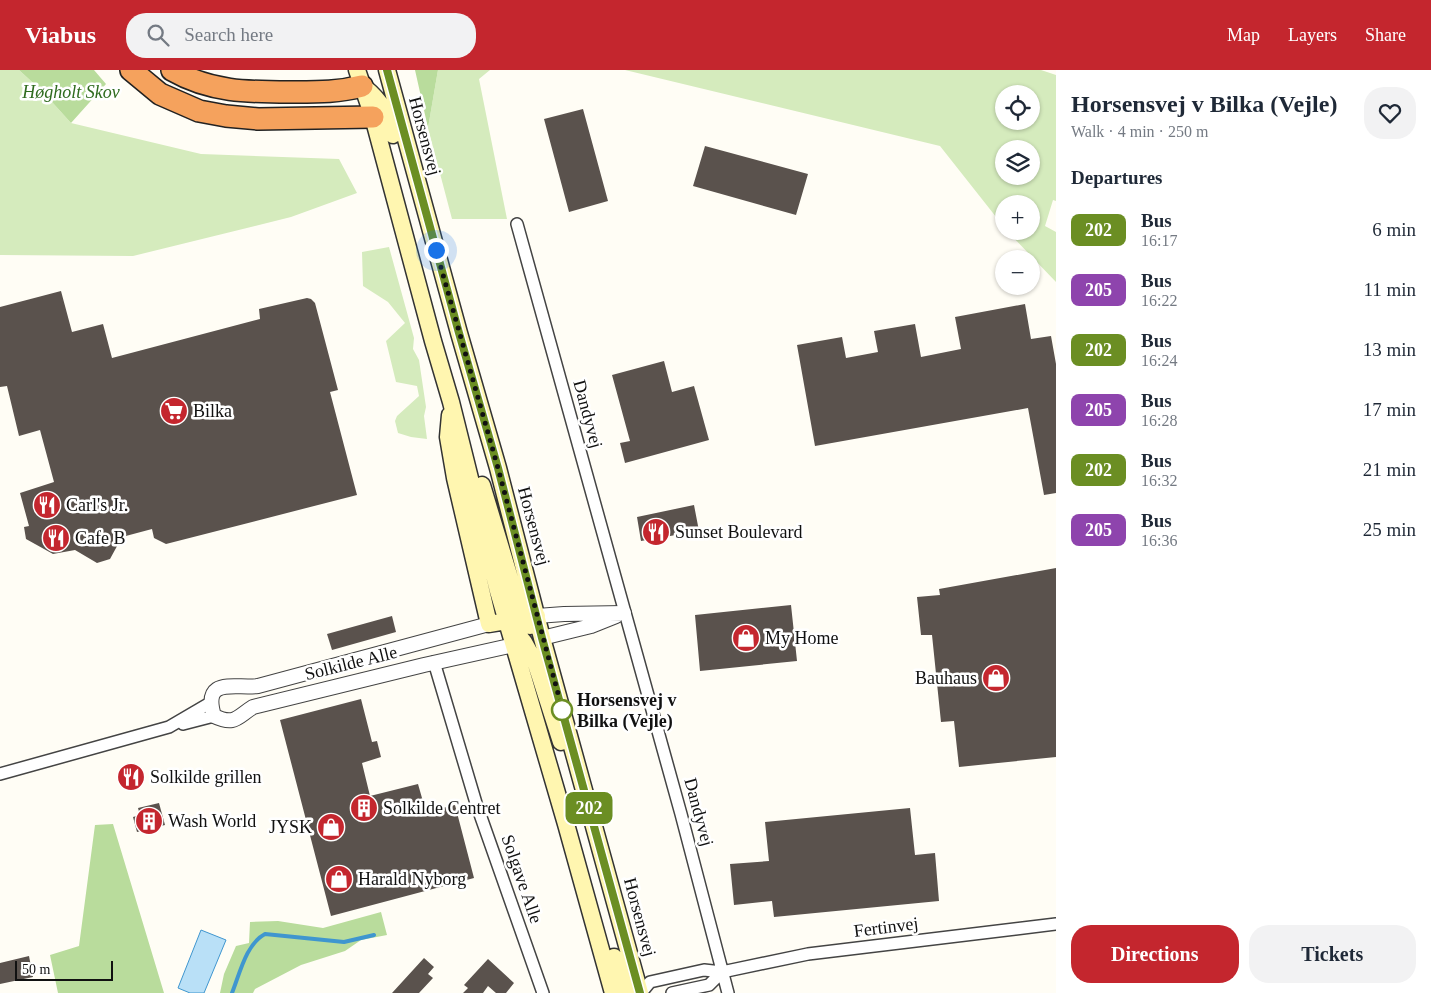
<!DOCTYPE html>
<meta charset="utf-8">
<style>
body{margin:0;font-family:"Times New Roman",serif;background:#f2f2f3;color:#1f2937;height:100vh;display:flex;flex-direction:column;font-size:19px;white-space:nowrap}
*{box-sizing:border-box;margin:0}
p{font-size:16px;color:#747a83}
.icon{flex:none;width:28px;height:28px;fill:none;stroke:currentColor;stroke-width:2;stroke-linecap:round;stroke-linejoin:round}
.map{position:relative;flex:1;overflow:hidden}
.details{display:flex;flex-direction:column;background:#fff;width:375px}
.details>*{flex:none}
.badge{padding:0 10px;border-radius:8px;font-size:18px;line-height:32px}
.controls{position:absolute;left:995px;top:15px;display:grid;gap:10px}
.controls a{display:grid;place-items:center;width:45px;height:45px;border-radius:50%;background:#fff;box-shadow:0 1px 4px #0004;font-size:25px}
.scale{position:absolute;left:15px;bottom:12px;width:98px;box-sizing:border-box;padding-left:5px;border:2px solid #111;border-top:0;font-size:14px;line-height:18px;white-space:nowrap;color:#111;-webkit-text-stroke:4px #fff;paint-order:stroke}
.you{position:absolute;width:25px;height:25px;margin:-12px;border:4px solid #fff;border-radius:50%;background:#1a73e8;box-shadow:0 0 0 8px #1a73e833}
.map>.badge{position:absolute;translate:-50% -50%;box-shadow:0 0 0 2px #fff}
h2{padding:0 15px;font-size:19px;line-height:45px}
.round{display:grid;place-items:center;flex:none;width:52px;height:52px;border-radius:20px;background:#f2f2f3}
.summary{display:flex;align-items:center;justify-content:space-between;height:85px;padding:0 15px}
h1{font-size:24px;font-weight:600;line-height:38px}
.primary-button{display:flex;gap:10px;margin-top:auto;padding:10px 15px}
.primary-button a{flex:1;height:58px;border-radius:20px;background:#c4262e;color:#fff;font-size:20px;font-weight:600;line-height:58px;text-align:center}
.primary-button a+a{background:#f2f2f3;color:#1f2937}
ul{padding:0;list-style:none}
li{display:flex;align-items:center;gap:15px;height:60px;padding:0 15px}
li div{flex:1}
li b{display:block;font-size:19px}
li em{font-style:normal}
li .badge{min-width:55px;font-weight:700;text-align:center}
header{display:flex;align-items:center;gap:30px;box-sizing:border-box;height:70px;padding:0 25px;background:#c4262e;color:#fff}
header strong{font-size:24px}
nav{display:flex;gap:28px;margin-inline-start:auto;font-size:18px}
.search{width:350px;height:45px;background:#f2f2f3;display:flex;align-items:center;gap:12px;box-sizing:border-box;padding:0 18px;border-radius:20px;color:#747a83;font-size:19px}
main{display:flex;flex:1;min-height:0}
.map>svg:first-child{display:block}
.green{fill:#d5ebbd;fill-rule:evenodd}
.forest{fill:#b9dc9c}
.water{fill:#b9e0f7;stroke:#3f96cf}
.lines{fill:none;stroke-linecap:round;stroke-linejoin:round}
.stream{stroke:#3f96cf;stroke-width:4}
.building{fill:#5a524d}
.minor-casing{stroke:#444;stroke-width:14}
.tertiary-casing{stroke:#444;stroke-width:16}
.secondary-casing{stroke:#333;stroke-width:19}
.motorway-casing{stroke:#222;stroke-width:24}
.minor{stroke:#fff;stroke-width:11}
.tertiary{stroke:#fff;stroke-width:14}
.secondary{stroke:#fff6b0;stroke-width:16}
.motorway{stroke:#f5a25d;stroke-width:21}
.line-casing{stroke:#fff;stroke-width:11}
.line{stroke:#6b8e23;stroke-width:8}
.walk{stroke:#111;stroke-width:5;stroke-dasharray:0 9}
.stop-dot{fill:#fff;stroke:#6b8e23;stroke-width:2.5}
.labels{text-anchor:middle;dominant-baseline:central;stroke-width:5;stroke-linejoin:round;paint-order:stroke}
.park-label{font-size:18px;font-style:italic;fill:#2f6b1f;stroke:#fff}
.street-label{font-size:18px;fill:#111;stroke:#fff}
.poi-label{font-size:18px;fill:#111;stroke:#fff;text-anchor:start}
.stop-label{font-size:18px;font-weight:bold;fill:#111;stroke:#fff;text-anchor:start}
</style>
<header>
<strong>Viabus</strong>
<div class="search"><svg class="icon" aria-label="search" viewBox="0 0 24 24"><circle cx="10" cy="10" r="6"/><path d="M15 15l6 6"/></svg>Search here</div>
<nav><a>Map</a><a>Layers</a><a>Share</a></nav>
</header>
<main>
<div class="map">
<svg width="1056" height="923" viewBox="0 0 1056 923">
<rect width="100%" height="100%" fill="#fffdf5"/>
<path class="green" d="M 0,0 L 19,0 L 43,22 L 71,53 L 201,84 L 339,89 L 357,123 L 291,147 L 133,186 L 0,185 Z
M 438,0 L 490,0 L 479,9 L 507,149 L 452,149 L 428,58 Z
M 625,0 L 1041,0 L 1056,5 L 1056,131 L 1053,130 L 1045,156 L 1056,162 L 1056,212 L 1007,161 L 1031,161 L 1031,134 L 1004,134 L 1004,157 L 940,76 ZM 1004,24 L 1031,24 L 1031,51 L 1004,51 ZM 1004,79 L 1031,79 L 1031,106 L 1004,106 Z
M 389,177 L 414,268 L 413,279 L 419,290 L 426,337 L 424,346 L 427,369 L 411,367 L 398,363 L 395,351 L 397,346 L 419,326 L 417,316 L 396,312 L 386,271 L 405,253 L 388,232 L 363,216 L 362,182 Z"/>
<path class="forest" d="M 19,0 L 94,0 L 106,14 L 71,53 L 43,22 Z
M 415,0 L 438,0 L 428,58 Z
M 113,754 L 164,923 L 58,923 L 50,885 L 79,876 L 95,755 Z
M 381,842 L 387,865 L 361,870 L 345,881 L 301,895 L 255,919 L 253,923 L 220,923 L 224,904 L 236,876 L 249,873 L 250,852 L 278,851 L 323,858 Z"/>
<path class="water" d="M 201,860 L 226,870 L 204,923 L 190,923 L 178,918 Z"/>
<g class="lines">
<path class="stream" d="M 232,923 C 240,903 246,874 265,864 L 344,872 L 374,865"/>
</g>
<path class="building" d="M 583,39 L 608,131 L 569,142 L 544,49 Z
M 705,76 L 808,104 L 796,145 L 693,116 Z
M 61,221 L 72,262 L 103,254 L 112,288 L 260,249 L 259,239 L 307,228 L 311,229 L 315,233 L 338,320 L 330,322 L 357,425 L 166,474 L 154,468 L 152,459 L 122,467 L 110,489 L 97,493 L 75,480 L 53,484 L 26,469 L 24,457 L 29,456 L 20,423 L 54,412 L 40,360 L 19,366 L 7,316 L 0,317 L 0,237 Z
M 1025,234 L 1031,269 L 1051,266 L 1056,294 L 1056,423 L 1044,425 L 1028,338 L 815,376 L 797,275 L 842,267 L 846,288 L 878,282 L 874,261 L 915,254 L 921,287 L 961,279 L 955,247 Z
M 664,291 L 672,322 L 694,316 L 709,370 L 625,393 L 620,373 L 630,371 L 612,305 Z
M 694,435 L 699,461 L 641,471 L 637,447 Z
M 1056,498 L 1056,687 L 959,697 L 954,651 L 941,652 L 932,565 L 921,565 L 917,527 L 940,525 L 939,519 Z
M 791,535 L 797,591 L 700,601 L 695,545 Z
M 392,546 L 396,562 L 332,580 L 327,564 Z
M 361,629 L 372,672 L 377,671 L 381,687 L 362,693 L 370,726 L 418,714 L 426,742 L 455,735 L 474,808 L 331,846 L 280,650 Z
M 159,733 L 165,755 L 137,762 L 133,747 L 140,745 L 138,738 Z
M 910,738 L 915,785 L 935,783 L 939,831 L 774,847 L 772,831 L 734,835 L 730,794 L 769,791 L 765,752 Z
M 29,886 L 33,907 L 0,914 L 0,893 Z
M 424,888 L 434,897 L 428,904 L 433,908 L 419,923 L 392,923 Z
M 488,889 L 514,913 L 506,923 L 496,923 L 488,916 L 483,923 L 463,923 L 468,918 L 464,915 Z"/>
<g class="lines">
<g class="minor-casing">
<path id="minor" d="M 517,154 L 681,744 L 728,923
M 434,592 L 476,733 L 543,923
M 183,654 L 214,646
M 0,704 L 169,657 L 210,633
M 641,923 L 650,912 L 704,900 L 722,902 L 808,884 L 1056,854
M 672,923 L 709,915 L 722,902"/>
</g>
<g class="tertiary-casing">
<path id="tertiary" d="M 537,546 L 564,544 L 624,543
M 489,554 L 258,616 C 235,619 202,606 214,646 C 235,656 237,647 253,637 L 424,595 L 514,575
M 542,568 L 591,556 L 616,546"/>
</g>
<g class="secondary-casing">
<path id="secondary" d="M 357,0 L 373,47 L 433,271 L 451,332 L 498,521 L 566,754 L 613,923
M 387,0 L 459,263 L 498,398 L 542,568 L 640,923
M 364,17 C 382,32 387,42 393,65
M 450,345 L 448,367 L 455,408 L 489,554 L 537,546
M 482,415 L 522,548 L 530,556
M 514,560 L 524,572 L 536,594 L 561,672
M 614,887 L 618,902 L 626,918 L 639,923"/>
</g>
<g class="motorway-casing">
<path id="motorway" d="M 131,0 L 160,24 L 199,41 L 226,46 L 258,49 L 373,47
M 172,0 C 212,23 251,22 296,22 C 320,22 339,22 362,16"/>
</g>
<use href="#minor" class="minor"/>
<use href="#tertiary" class="tertiary"/>
<use href="#secondary" class="secondary"/>
<use href="#motorway" class="motorway"/>
</g>
<g class="lines">
<g class="line-casing">
<path id="line" d="M 387,0 L 459,263 L 498,398 L 542,568 L 640,923"/>
</g>
<use href="#line" class="line"/>
<path class="walk" d="M 436,180 L 498,398 L 564,646 L 562,640"/>
</g>
<defs>
<g id="supermarket-disc" transform="scale(1.4375)"><circle r="9.5" fill="#c4262e" stroke="#fff"/><path d="M-6-5.5h2.5l.6 2H6L4.5 2H-2.5L-4.4-4H-6ZM-1.5 3.2a1.3 1.3 0 1 0 .1 0ZM3 3.2a1.3 1.3 0 1 0 .1 0Z" fill="#fff"/></g>
<g id="restaurant-disc" transform="scale(1.4375)"><circle r="9.5" fill="#c4262e" stroke="#fff"/><path d="M-5-6h1v4h1v-4h1v4h1v-4h1v5L-1.5 .5V6h-2V.5L-5-1ZM5-6V6H3V1.5H1.5Q1.5-4 5-6Z" fill="#fff"/></g>
<g id="shop-disc" transform="scale(1.4375)"><circle r="9.5" fill="#c4262e" stroke="#fff"/><path d="M-5-2.5h2.3a2.7 3.5 0 0 1 5.4 0H5L5.5 6h-11ZM-1.5-2.5h3a1.5 2.3 0 0 0-3 0Z" fill="#fff"/></g>
<g id="building-disc" transform="scale(1.4375)"><circle r="9.5" fill="#c4262e" stroke="#fff"/><path d="M-4-6H4V6H1V3H-1V6H-4ZM-2.5-4.3h1.7v1.8h-1.7ZM.8-4.3h1.7v1.8H.8ZM-2.5-1h1.7V.8h-1.7ZM.8-1h1.7V.8H.8Z" fill="#fff"/></g>
</defs>
<g fill-rule="evenodd">
<use href="#supermarket-disc" x="174" y="341"/>
<use href="#restaurant-disc" x="47" y="435"/>
<use href="#restaurant-disc" x="656" y="462"/>
<use href="#restaurant-disc" x="56" y="468"/>
<use href="#shop-disc" x="746" y="568"/>
<use href="#shop-disc" x="996" y="608"/>
<use href="#restaurant-disc" x="131" y="707"/>
<use href="#building-disc" x="364" y="738"/>
<use href="#building-disc" x="149" y="751"/>
<use href="#shop-disc" x="331" y="757"/>
<use href="#shop-disc" x="339" y="809"/>
</g>
<circle class="stop-dot" cx="562" cy="640" r="10"/>
<g class="labels">
<g class="park-label">
<text x="71" y="22">Høgholt Skov</text>
</g>
<g class="street-label">
<text transform="translate(425 66) rotate(75)">Horsensvej</text>
<text transform="translate(588 344) rotate(75)">Dandyvej</text>
<text transform="translate(534 456) rotate(75)">Horsensvej</text>
<text transform="translate(351 593) rotate(-14)">Solkilde Alle</text>
<text transform="translate(699 742) rotate(75)">Dandyvej</text>
<text transform="translate(522 809) rotate(71)">Solgave Alle</text>
<text transform="translate(640 847) rotate(75)">Horsensvej</text>
<text transform="translate(886 857) rotate(-7)">Fertinvej</text>
</g>
<g class="poi-label">
<text x="193" y="341">Bilka</text>
<text x="66" y="435">Carl's Jr.</text>
<text x="675" y="462">Sunset Boulevard</text>
<text x="75" y="468">Cafe B</text>
<text x="765" y="568">My Home</text>
<text x="977" y="608" text-anchor="end">Bauhaus</text>
<text x="150" y="707">Solkilde grillen</text>
<text x="383" y="738">Solkilde Centret</text>
<text x="168" y="751">Wash World</text>
<text x="312" y="757" text-anchor="end">JYSK</text>
<text x="358" y="809">Harald Nyborg</text>
</g>
<g class="stop-label">
<text x="577" y="630">Horsensvej v<tspan x="577" dy="21">Bilka (Vejle)</tspan></text>
</g>
</g>
</svg>
<div class="controls">
<a><svg class="icon" aria-label="locate" viewBox="0 0 24 24"><circle cx="12" cy="12" r="6"/><path d="M12 2v4M12 18v4M2 12h4M18 12h4"/></svg></a>
<a><svg class="icon" aria-label="layers" viewBox="0 0 24 24"><path d="M12 4l9 5-9 5-9-5zM3 14l9 5 9-5"/></svg></a>
<a>+</a>
<a>−</a>
</div>
<div class="scale">50 m</div>
<div class="you" style="left:436px;top:180px"></div>
<b class="badge" style="left:589px;top:738px;background:#6b8e23;color:#fff">202</b>
</div>
<section class="details">
<div class="summary"><div><h1>Horsensvej v Bilka (Vejle)</h1><p>Walk · 4 min · 250 m</p></div><a class="round"><svg class="icon" aria-label="heart" viewBox="0 0 24 24"><path d="M12 20l-8-8c-3-5 5-10 8-4 3-6 11-1 8 4z"/></svg></a></div>
<h2>Departures</h2>
<ul>
<li><span class="badge" style="background:#6b8e23;color:#fff">202</span><div><b>Bus</b><p>16:17</p></div><em>6 min</em></li>
<li><span class="badge" style="background:#8e44ad;color:#fff">205</span><div><b>Bus</b><p>16:22</p></div><em>11 min</em></li>
<li><span class="badge" style="background:#6b8e23;color:#fff">202</span><div><b>Bus</b><p>16:24</p></div><em>13 min</em></li>
<li><span class="badge" style="background:#8e44ad;color:#fff">205</span><div><b>Bus</b><p>16:28</p></div><em>17 min</em></li>
<li><span class="badge" style="background:#6b8e23;color:#fff">202</span><div><b>Bus</b><p>16:32</p></div><em>21 min</em></li>
<li><span class="badge" style="background:#8e44ad;color:#fff">205</span><div><b>Bus</b><p>16:36</p></div><em>25 min</em></li>
</ul>
<div class="primary-button"><a>Directions</a><a>Tickets</a></div>
</section>
</main>
